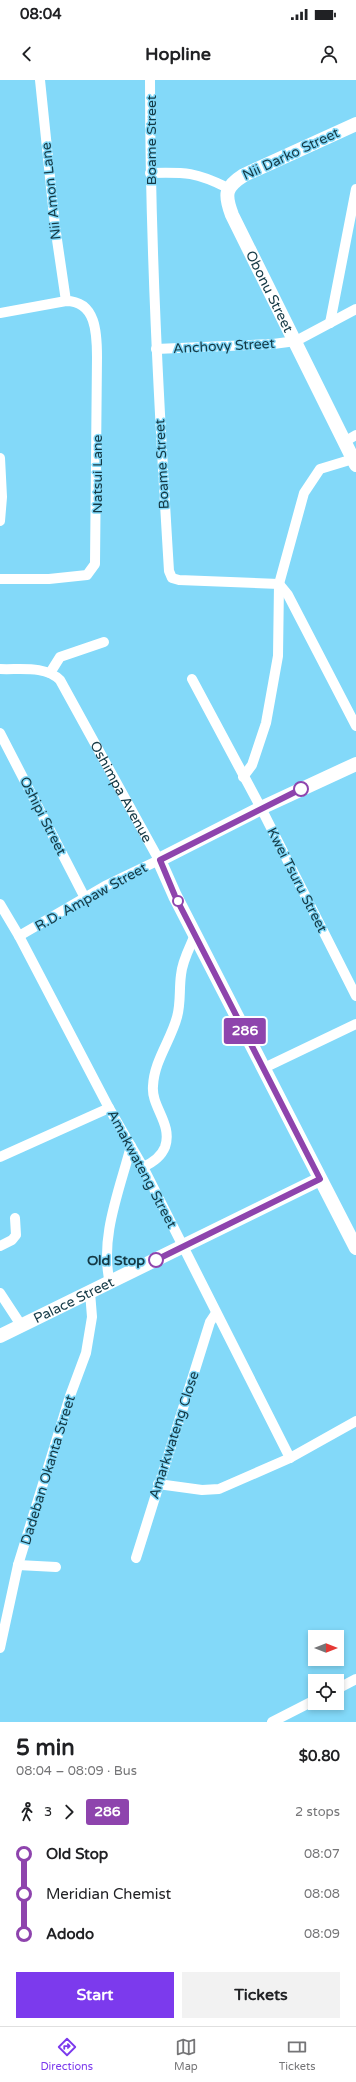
<!DOCTYPE html>
<meta charset="utf-8">
<style>
body{margin:0;font-family:"Varela Round",sans-serif;background:#f2f2f2;color:#202124;height:100vh;display:flex;flex-direction:column;font-size:15px;white-space:nowrap}
*{box-sizing:border-box;margin:0}
p{font-size:13px;color:#757577}
.icon{flex:none;width:22px;height:22px;fill:none;stroke:currentColor;stroke-width:2;stroke-linecap:round;stroke-linejoin:round}
.map{position:relative;height:1642px;overflow:hidden}
.details{display:flex;flex-direction:column;background:#fff;flex:1}
.details>*{flex:none}
.badge{padding:0 8px;border-radius:3px;font-size:14px;line-height:26px}
.needle{width:26px;rotate:90deg}
.controls{position:absolute;left:308px;top:1550px;display:grid;gap:8px}
.controls a{display:grid;place-items:center;width:36px;height:36px;border-radius:0px;background:#fff;box-shadow:0 2px 6px #0003;font-size:20px}
.map>.badge{position:absolute;translate:-50% -50%;box-shadow:0 0 0 2px #fff}
.legs{display:flex;align-items:center;gap:6px;height:44px;padding:0 16px;font-size:13px}
.legs p{margin-inline-start:auto}
.head{display:flex;align-items:center;justify-content:space-between;height:68px;padding:0 16px}
h1{font-size:22px;font-weight:700;line-height:30px}
.button{display:flex;gap:8px;margin-top:auto;padding:8px 16px}
.button a{flex:1;height:46px;border-radius:0px;background:#7c3aed;color:#fff;font-size:16px;font-weight:700;line-height:46px;text-align:center}
.button a+a{background:#f2f2f2;color:#202124}
ul{padding:0 16px;list-style:none}
li{display:flex;align-items:center;gap:14px;height:40px;font-size:15px}
li i{display:grid;place-items:center;width:6px;height:100%;margin:0 5px;background:currentColor}
li i::after{content:'';width:10px;height:10px;margin:-5px;border:3px solid;border-radius:50%;background:#fff}
li p{margin-inline-start:auto}
li:first-child i{background:linear-gradient(#0000 50%,currentColor 0)}
li:last-child i{background:linear-gradient(currentColor 50%,#0000 0)}
.status{display:flex;justify-content:space-between;align-items:center;height:28px;padding:0 20px;background:#fff;direction:ltr}
.status svg{height:11px;fill:currentColor}
header{display:flex;justify-content:space-between;align-items:center;height:52px;padding:0 16px;background:#fff;font-size:18px;font-weight:700}
.dock{display:flex;justify-content:space-around;align-items:center;height:56px;border-top:1px solid #e0e0e0;background:#fff;font-size:11px;color:#757577}
.dock a{display:grid;justify-items:center;gap:2px}
.dock .current{color:#7c3aed}
.map>svg:first-child{display:block}
.lines{fill:none;stroke-linecap:round;stroke-linejoin:round}
.street{stroke:#fff;stroke-width:10}
.secondary{stroke:#fff;stroke-width:14}
.line-1-casing{stroke:#fff;stroke-width:9}
.line-1{stroke:#8e44ad;stroke-width:6}
.stop-1-dot{fill:#fff;stroke:#8e44ad;stroke-width:2}
.labels{text-anchor:middle;dominant-baseline:central;stroke-width:3;stroke-linejoin:round;paint-order:stroke}
.street-label{font-size:14px;fill:#143945;stroke:#83d9f9}
.stop-label{font-size:14px;font-weight:bold;fill:#143945;stroke:#83d9f9;text-anchor:end}
</style>
<div class="status"><b>08:04</b><svg viewBox="0 0 49 12"><path d="M0 12V9h3v3zM5 12V6h3v6zM10 12V3h3v9zM15 12V0h3v12zM26 1h20v11H26zM47 4h2v5h-2z"/></svg></div>
<header><svg class="icon" aria-label="back" viewBox="0 0 24 24"><path d="M15 5l-7 7 7 7"/></svg>Hopline<svg class="icon" aria-label="person" viewBox="0 0 24 24"><circle cx="12" cy="8" r="4"/><path d="M4 21q1-7 8-7t8 7"/></svg></header>
<div class="map">
<svg width="356" height="1642" viewBox="0 0 356 1642">
<rect width="100%" height="100%" fill="#83d9f9"/>
<g class="lines">
<g class="street">
<path d="M 40,0 L 55,146 L 66,221"/>
<path d="M 150,0 C 150,164 159,327 169,491 L 172,498 L 179,500 L 279,504 L 288,515 L 356,646"/>
<path d="M 150,93 C 186,92 196,92 228,108"/>
<path d="M 0,233 L 66,221 C 96,221 97,253 97,277 L 95,484 L 87,495 L 49,499 L 0,499"/>
<path d="M 330,243 L 356,109"/>
<path d="M 156,269 L 273,264 L 296,261 L 356,229"/>
<path d="M 344,362 L 356,355"/>
<path d="M 0,378 L 2,417 L 0,441"/>
<path id="s1" d="M 0,589 C 19,590 45,585 60,600 L 159,780 L 105,806 L 19,856"/>
<path d="M 50,593 L 60,577 L 104,562"/>
<path d="M 192,599 L 261,728 L 356,916"/>
<path d="M 0,653 L 85,818"/>
<path d="M 243,697 L 252,685 L 266,643 L 278,576 L 279,504 L 304,413 L 320,389 L 353,379"/>
<path d="M 0,824 L 19,856 L 109,1028 L 143,1087 L 290,1378"/>
<path d="M 264,988 L 356,944"/>
<path d="M 0,1077 L 109,1028"/>
<path d="M 143,1087 C 152,1083 161,1077 165,1067 C 173,1044 151,1027 153,1006 C 154,981 171,960 177,937 C 181,923 179,909 181,895 C 182,881 190,867 195,855"/>
<path d="M 0,1166 L 12,1160 L 16,1155 L 15,1138"/>
<path d="M 110,1203 C 99,1158 120,1109 131,1066"/>
<path d="M 0,1213 L 21,1245"/>
<path d="M 158,1404 L 202,1410 L 219,1409 L 290,1378 L 356,1341"/>
<path d="M 136,1478 L 210,1242 L 216,1233"/>
<path d="M 18,1485 L 56,1487"/>
<path d="M 0,1568 L 18,1485 L 70,1316 L 86,1273 L 92,1237 L 90,1212"/>
<path d="M 337,1609 L 356,1599"/>
<path d="M 272,1642 L 315,1620"/>
</g>
<g class="secondary">
<path id="s2" d="M 356,44 L 244,95 C 225,107 224,114 232,135 L 356,385"/>
<path d="M 356,684 L 261,728 L 159,780 L 175,816 L 356,1168"/>
<path id="s3" d="M 0,1256 L 320,1099"/>
</g>
</g>
<g class="lines">
<g class="line-1-casing">
<path id="line-1" d="M 156,1180 L 320,1099 L 175,816 L 160,780 L 301,709"/>
</g>
<use href="#line-1" class="line-1"/>
</g>
<g class="stop-1-dot">
<circle cx="301" cy="709" r="7"/>
<circle cx="178" cy="821" r="5"/>
<circle cx="156" cy="1180" r="7"/>
</g>
<g class="labels">
<g class="street-label">
<text transform="translate(151 60) rotate(-90)">Boame Street</text>
<text transform="translate(291 74) rotate(-25)">Nii Darko Street</text>
<text transform="translate(51 111) rotate(-96)">Nii Amon Lane</text>
<text stroke="none"><textPath href="#s2" startOffset="256">Obonu Street</textPath></text>
<text transform="translate(224 266) rotate(-3)">Anchovy Street</text>
<text transform="translate(162 384) rotate(-93)">Boame Street</text>
<text transform="translate(97 394) rotate(-90)">Natsui Lane</text>
<text stroke="none"><textPath href="#s1" startOffset="190">Oshimpa Avenue</textPath></text>
<text transform="translate(43 736) rotate(63)">Oshipi Street</text>
<text transform="translate(297 800) rotate(63)">Kwei Tsuru Street</text>
<text transform="translate(91 817) rotate(-29)">R.D. Ampaw Street</text>
<text transform="translate(142 1089) rotate(62)">Amakwateng Street</text>
<text stroke="none"><textPath href="#s3" startOffset="82">Palace Street</textPath></text>
<text transform="translate(174 1355) rotate(-72)">Amarkwateng Close</text>
<text transform="translate(48 1390) rotate(-73)">Dadeban Okanta Street</text>
</g>
<g class="stop-label">
<text x="145" y="1180">Old Stop</text>
</g>
</g>
</svg>
<div class="controls">
<a><svg class="needle" viewBox="-14 -14 28 28"><path d="M0-13l5 13h-10z" fill="#e53935"/><path d="M0 13l5-13h-10z" fill="#757577"/></svg></a>
<a><svg class="icon" aria-label="locate" viewBox="0 0 24 24"><circle cx="12" cy="12" r="6"/><path d="M12 2v4M12 18v4M2 12h4M18 12h4"/></svg></a>
</div>
<b class="badge" style="left:245px;top:951px;background:#8e44ad;color:#fff">286</b>
</div>
<section class="details">
<div class="head"><div><h1>5 min</h1><p>08:04 – 08:09 · Bus</p></div><b>$0.80</b></div>
<div class="legs"><svg class="icon" aria-label="walk" viewBox="0 0 24 24"><circle cx="13" cy="4" r="2"/><path d="M13 8l-2 6 4 7M11 14l-3 7M7 12l3-4h3l4 4"/></svg>3<svg class="icon" aria-label="forward" viewBox="0 0 24 24"><path d="M9 5l7 7-7 7"/></svg><b class="badge" style="background:#8e44ad;color:#fff">286</b><p>2 stops</p></div>
<ul>
<li><i style="color:#8e44ad"></i><b>Old Stop</b><p>08:07</p></li>
<li><i style="color:#8e44ad"></i><span>Meridian Chemist</span><p>08:08</p></li>
<li><i style="color:#8e44ad"></i><b>Adodo</b><p>08:09</p></li>
</ul>
<div class="button"><a>Start</a><a>Tickets</a></div>
</section>
<nav class="dock">
<a class="current"><svg class="icon" aria-label="directions" viewBox="0 0 24 24"><path d="M12 3l9 9-9 9-9-9zM9 14v-3h6M13 9l2 2-2 2"/></svg>Directions</a>
<a><svg class="icon" aria-label="map" viewBox="0 0 24 24"><path d="M3 6l6-2 6 2 6-2v14l-6 2-6-2-6 2zM9 4v14M15 6v14"/></svg>Map</a>
<a><svg class="icon" aria-label="tickets" viewBox="0 0 24 24"><path d="M3 7h18v10H3zM15 7v10"/></svg>Tickets</a>
</nav>
